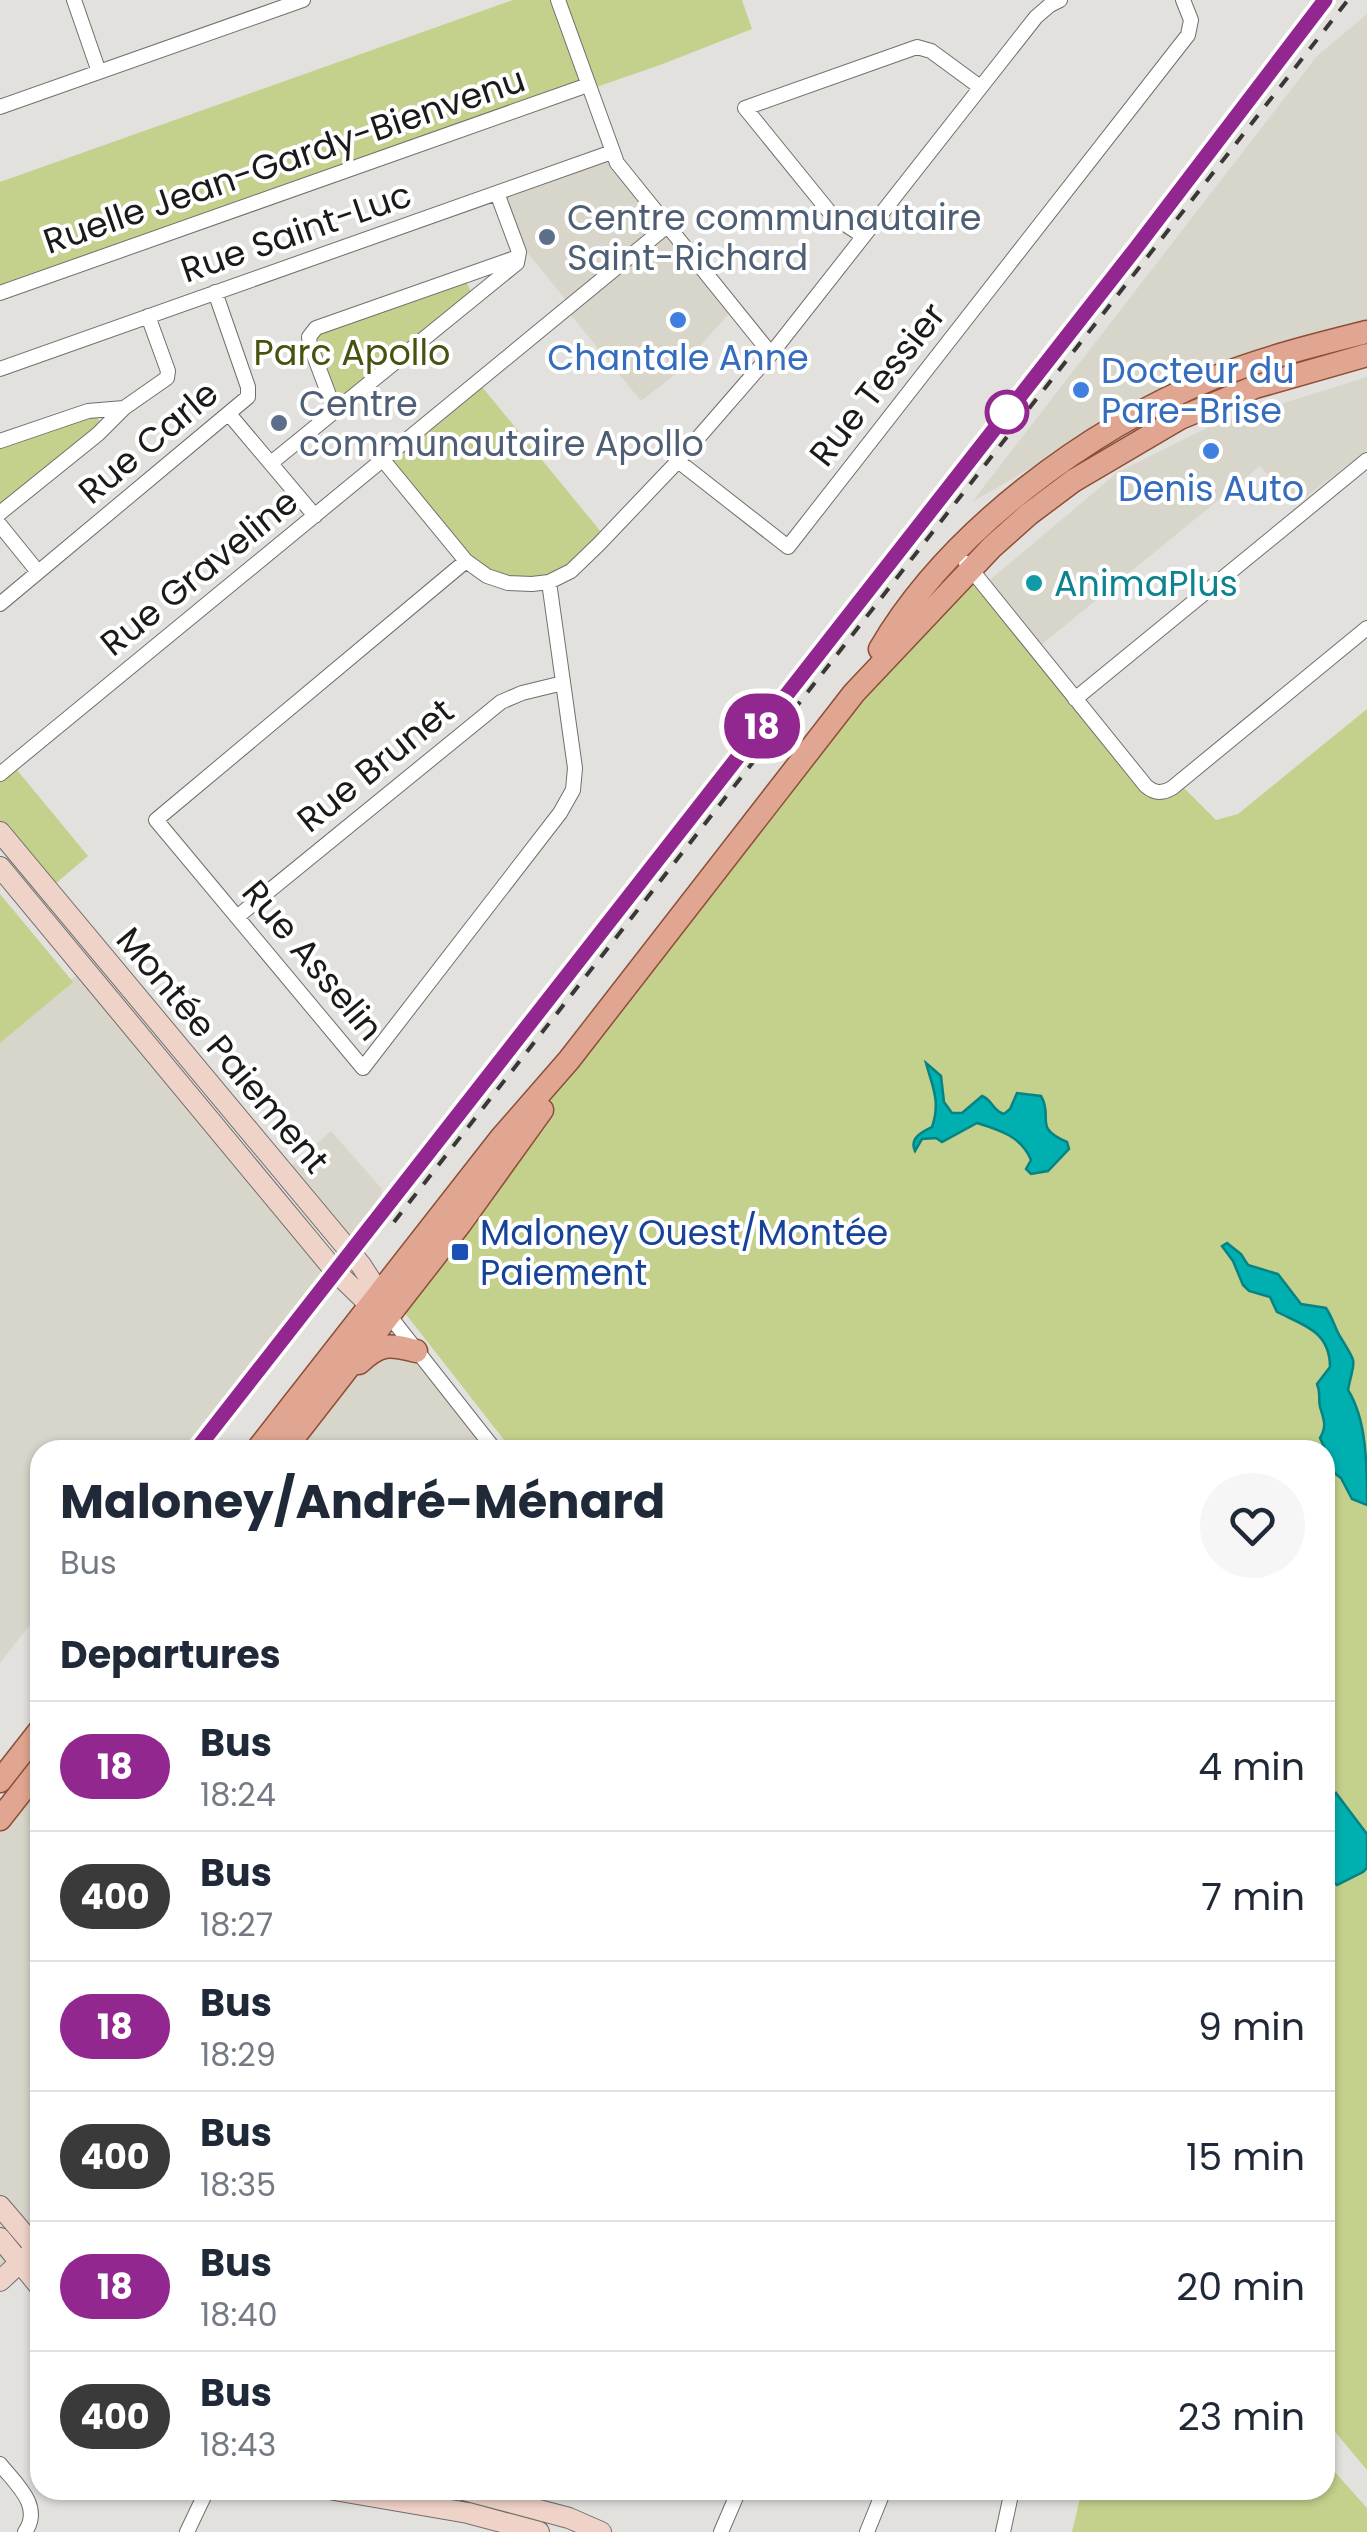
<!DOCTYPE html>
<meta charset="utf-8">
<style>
body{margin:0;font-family:Poppins,sans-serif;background:#f6f6f7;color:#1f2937;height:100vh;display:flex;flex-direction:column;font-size:38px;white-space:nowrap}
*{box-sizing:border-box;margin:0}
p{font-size:32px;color:#747a83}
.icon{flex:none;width:55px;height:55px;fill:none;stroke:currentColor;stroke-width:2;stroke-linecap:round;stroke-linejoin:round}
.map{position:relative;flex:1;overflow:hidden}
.sheet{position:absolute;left:30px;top:1440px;width:1305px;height:1060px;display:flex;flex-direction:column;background:#fff;border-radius:30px;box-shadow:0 2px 8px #0004}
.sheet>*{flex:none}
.badge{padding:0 20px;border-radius:32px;font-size:35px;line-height:65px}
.map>.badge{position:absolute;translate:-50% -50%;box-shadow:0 0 0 5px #fff}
h2{padding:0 30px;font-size:38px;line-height:90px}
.round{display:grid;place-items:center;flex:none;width:105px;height:105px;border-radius:52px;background:#f6f6f7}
.summary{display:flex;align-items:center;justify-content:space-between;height:170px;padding:0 30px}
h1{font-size:48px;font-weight:700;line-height:75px}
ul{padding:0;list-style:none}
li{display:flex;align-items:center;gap:30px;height:130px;padding:0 30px;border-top:2px solid #e0e1e3}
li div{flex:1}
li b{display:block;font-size:38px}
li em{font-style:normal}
li .badge{min-width:110px;font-weight:700;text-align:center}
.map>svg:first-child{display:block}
.built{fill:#d8d5ca}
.green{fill:#c4d18c}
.water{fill:#00afaf;stroke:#088282;stroke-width:2.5}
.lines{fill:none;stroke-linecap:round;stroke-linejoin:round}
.street-casing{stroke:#706f6c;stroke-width:16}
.secondary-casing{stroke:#706f6c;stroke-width:22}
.primary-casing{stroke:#8d4e37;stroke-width:25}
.street{stroke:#fff;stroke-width:14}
.secondary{stroke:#efd2c8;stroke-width:20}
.primary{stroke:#e0a691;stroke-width:22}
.rail{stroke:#393837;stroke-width:4;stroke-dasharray:12 12;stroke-linecap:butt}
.line-casing{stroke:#fff;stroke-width:22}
.line{stroke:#922790;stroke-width:15}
.service-dot{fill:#5c6f8a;stroke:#fff;stroke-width:4}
.shop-dot{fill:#3f7fe0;stroke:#fff;stroke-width:4}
.stop-dot{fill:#fff;stroke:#922790;stroke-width:5}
.culture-dot{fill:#0f9aa8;stroke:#fff;stroke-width:4}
.transit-dot{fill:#1a4fb4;stroke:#fff;stroke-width:4}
.labels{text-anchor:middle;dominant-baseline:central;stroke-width:8;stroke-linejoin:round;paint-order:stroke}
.street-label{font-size:35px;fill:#1b1a19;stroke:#fff}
.service-label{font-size:35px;fill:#4e5e75;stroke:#fff;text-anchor:start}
.park-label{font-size:35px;fill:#48510d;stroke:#fff}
.shop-label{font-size:35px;fill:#366cbe;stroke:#fff}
.culture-label{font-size:35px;fill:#0d838f;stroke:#fff;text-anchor:start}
.transit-label{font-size:35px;fill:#164399;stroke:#fff;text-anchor:start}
</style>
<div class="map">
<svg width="1367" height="2532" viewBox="0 0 1367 2532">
<rect width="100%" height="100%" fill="#e2e1dd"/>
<path class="built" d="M 1367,14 L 1367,322 L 1285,341 L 1173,386 L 972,502 L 1317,56 Z
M 612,152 L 734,308 L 673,376 L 641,401 L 566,309 L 570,305 L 513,235 L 497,193 Z
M 1367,377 L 1367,450 L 1294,506 L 1260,466 L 1035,650 L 984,585 L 1118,472 L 1213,425 Z
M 85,968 L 335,1271 L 196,1450 L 40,1450 L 40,1612 L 0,1663 L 0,1039 Z
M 331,1131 L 382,1189 L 381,1213 L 351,1253 L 283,1173 Z
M 388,1314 L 495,1450 L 284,1450 Z
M 40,1768 L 40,2227 L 28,2238 L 36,2248 L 0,2281 L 0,1819 Z"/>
<path class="green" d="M 513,0 L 742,0 L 752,29 L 660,65 L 0,293 L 0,182 Z
M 466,281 L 471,292 L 335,411 L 312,332 Z
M 478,382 L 606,538 L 549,582 L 487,576 L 383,460 Z
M 88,411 L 97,417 L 100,423 L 0,513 L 0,441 Z
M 970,569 L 1146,786 L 1184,788 L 1216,820 L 1238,814 L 1367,709 L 1367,2470 L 1325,2420 L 1325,1450 L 512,1450 L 401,1308 L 569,1060 Z
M 12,764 L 88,856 L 48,890 L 0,832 L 0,774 Z
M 0,894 L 73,982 L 0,1043 Z
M 1325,2461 L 1367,2508 L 1367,2532 L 1072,2532 L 1082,2490 L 1325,2490 Z"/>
<path class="water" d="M 926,1063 L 941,1076 L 944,1102 L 952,1113 L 962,1113 L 982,1096 C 993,1100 992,1111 1004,1114 L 1010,1109 L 1017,1093 L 1041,1096 C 1054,1118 1032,1127 1067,1142 L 1069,1149 L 1048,1171 L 1031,1174 L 1026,1169 L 1031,1160 C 1022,1137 1000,1130 977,1123 L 942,1142 L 936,1138 L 922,1139 L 915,1151 C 909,1138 922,1132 932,1127 C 941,1101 932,1086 926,1063 Z
M 1227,1243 L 1241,1254 L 1248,1265 L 1278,1274 L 1301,1304 L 1326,1308 C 1333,1318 1335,1329 1341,1338 C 1359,1367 1354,1358 1348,1390 C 1367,1420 1367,1466 1367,1505 L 1352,1499 L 1341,1478 L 1325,1466 L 1324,1447 L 1320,1438 C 1327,1426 1324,1420 1320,1407 C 1318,1398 1321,1393 1317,1384 L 1330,1367 C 1330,1331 1303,1325 1277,1312 L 1270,1297 L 1249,1291 L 1243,1285 L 1233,1261 L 1222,1246 Z
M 1336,1793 L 1367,1834 L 1367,1868 L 1363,1872 L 1337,1885 L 1325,1876 L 1325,1804 Z"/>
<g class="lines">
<g class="street-casing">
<path id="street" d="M 74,0 L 99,72
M 558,0 L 617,163 L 771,354
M 0,107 L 303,0
M 863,236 L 834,217 L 827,209 L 745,108 L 917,47 L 931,51 L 980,87
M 0,293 L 588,85
M 0,369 L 612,152
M 335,411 L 310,345 L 309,337 L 316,328 L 518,257
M 229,414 L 315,516
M 0,441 L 88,411 L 124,408
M 383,460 L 466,561 L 487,576 L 508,583 L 532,584 L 549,582 L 571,571 L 599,544 L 678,461 L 771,354 L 1036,17 L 1050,5 L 1060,0
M 678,461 L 788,547 L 1188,35 L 1191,20 L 1183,0
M 271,463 L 517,263 L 519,252 L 497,193
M 0,513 L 98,434 L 124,408 L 167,378 L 168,371 L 148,316
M 0,525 L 38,572
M 466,561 L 156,820 L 363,1068 L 560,813 L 573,790 L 575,768 L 549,582
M 966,563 L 1146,786 C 1154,793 1162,794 1172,788 L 1367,628
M 0,604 L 248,397 L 248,387 L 215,292
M 1075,699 L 1367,460
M 0,774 L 667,226
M 237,917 L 501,702 L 522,693 L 563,683
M 388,1314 L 495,1450
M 0,2464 C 16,2484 43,2506 25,2532
M 187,2532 L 207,2490
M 721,2532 L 739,2490
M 867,2532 L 884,2490
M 1003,2532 L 1012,2490"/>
</g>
<g class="secondary-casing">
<path id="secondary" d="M 0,832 L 361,1265 L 379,1293 L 386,1307
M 0,867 L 335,1271 L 370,1305 L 382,1311
M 0,2206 L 40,2253
M 0,2238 L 40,2287
M 0,2281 L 27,2256
M 334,2490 L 468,2513 L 539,2532
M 464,2490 L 569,2518 L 601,2532"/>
</g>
<g class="primary-casing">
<path id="primary" d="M 880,649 C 949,531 1088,429 1213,378 C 1263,358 1315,345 1367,332
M 359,1363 C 380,1343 389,1344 416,1351
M 257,1450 L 501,1138 L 569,1060 L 854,693 L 992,547 L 1029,514 L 1073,481 L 1180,418 L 1255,387 L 1367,355
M 284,1450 L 460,1224 L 542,1110
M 0,1781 L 40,1730
M 0,1819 L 40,1768"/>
</g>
<use href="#street" class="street"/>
<use href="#secondary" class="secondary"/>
<use href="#primary" class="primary"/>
<path class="rail" d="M 394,1222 L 1348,0"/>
</g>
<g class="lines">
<g class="line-casing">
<path id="line" d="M 196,1450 L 1136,248 L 1325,0"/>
</g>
<use href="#line" class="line"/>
</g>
<g class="service-dot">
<circle cx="547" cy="237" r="10"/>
<circle cx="279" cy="423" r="10"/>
</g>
<g class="shop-dot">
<circle cx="678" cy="320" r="10"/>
<circle cx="1081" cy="390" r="10"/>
<circle cx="1211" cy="451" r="10"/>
</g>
<circle class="stop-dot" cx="1007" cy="412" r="20"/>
<circle class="culture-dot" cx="1034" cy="583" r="10"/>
<rect class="transit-dot" x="450" y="1242" width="20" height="20" rx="5"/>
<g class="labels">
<g class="street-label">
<text transform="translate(284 160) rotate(-19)">Ruelle Jean-Gardy-Bienvenu</text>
<text transform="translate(296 232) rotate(-19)">Rue Saint-Luc</text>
<text transform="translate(877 384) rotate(-52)">Rue Tessier</text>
<text transform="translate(148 442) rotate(-40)">Rue Carle</text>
<text transform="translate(199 572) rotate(-39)">Rue Graveline</text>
<text transform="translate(375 765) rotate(-39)">Rue Brunet</text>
<text transform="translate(313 960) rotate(50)">Rue Asselin</text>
<text transform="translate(223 1050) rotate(50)">Montée Paiement</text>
</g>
<g class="service-label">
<text x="567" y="217">Centre communautaire<tspan x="567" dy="40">Saint-Richard</tspan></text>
<text x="299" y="403">Centre<tspan x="299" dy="40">communautaire Apollo</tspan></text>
</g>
<g class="park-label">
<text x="352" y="352">Parc Apollo</text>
</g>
<g class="shop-label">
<text x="678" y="357">Chantale Anne</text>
<text x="1101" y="370" text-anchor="start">Docteur du<tspan x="1101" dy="40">Pare-Brise</tspan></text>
<text x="1211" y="488">Denis Auto</text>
</g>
<g class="culture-label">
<text x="1054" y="583">AnimaPlus</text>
</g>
<g class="transit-label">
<text x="480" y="1232">Maloney Ouest/Montée<tspan x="480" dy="40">Paiement</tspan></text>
</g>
</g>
</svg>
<b class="badge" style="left:762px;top:726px;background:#922790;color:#fff">18</b>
<section class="sheet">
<div class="summary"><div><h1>Maloney/André-Ménard</h1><p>Bus</p></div><a class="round"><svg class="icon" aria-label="heart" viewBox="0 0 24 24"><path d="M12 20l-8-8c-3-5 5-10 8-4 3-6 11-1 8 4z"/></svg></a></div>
<h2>Departures</h2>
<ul>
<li><span class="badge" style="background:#922790;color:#fff">18</span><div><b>Bus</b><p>18:24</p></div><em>4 min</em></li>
<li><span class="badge" style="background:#3a3a3a;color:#fff">400</span><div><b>Bus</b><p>18:27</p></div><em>7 min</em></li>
<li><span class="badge" style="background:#922790;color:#fff">18</span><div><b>Bus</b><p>18:29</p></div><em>9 min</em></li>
<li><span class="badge" style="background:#3a3a3a;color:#fff">400</span><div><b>Bus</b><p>18:35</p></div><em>15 min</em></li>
<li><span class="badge" style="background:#922790;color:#fff">18</span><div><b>Bus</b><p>18:40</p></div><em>20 min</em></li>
<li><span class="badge" style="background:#3a3a3a;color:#fff">400</span><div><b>Bus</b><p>18:43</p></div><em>23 min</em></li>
</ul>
</section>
</div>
